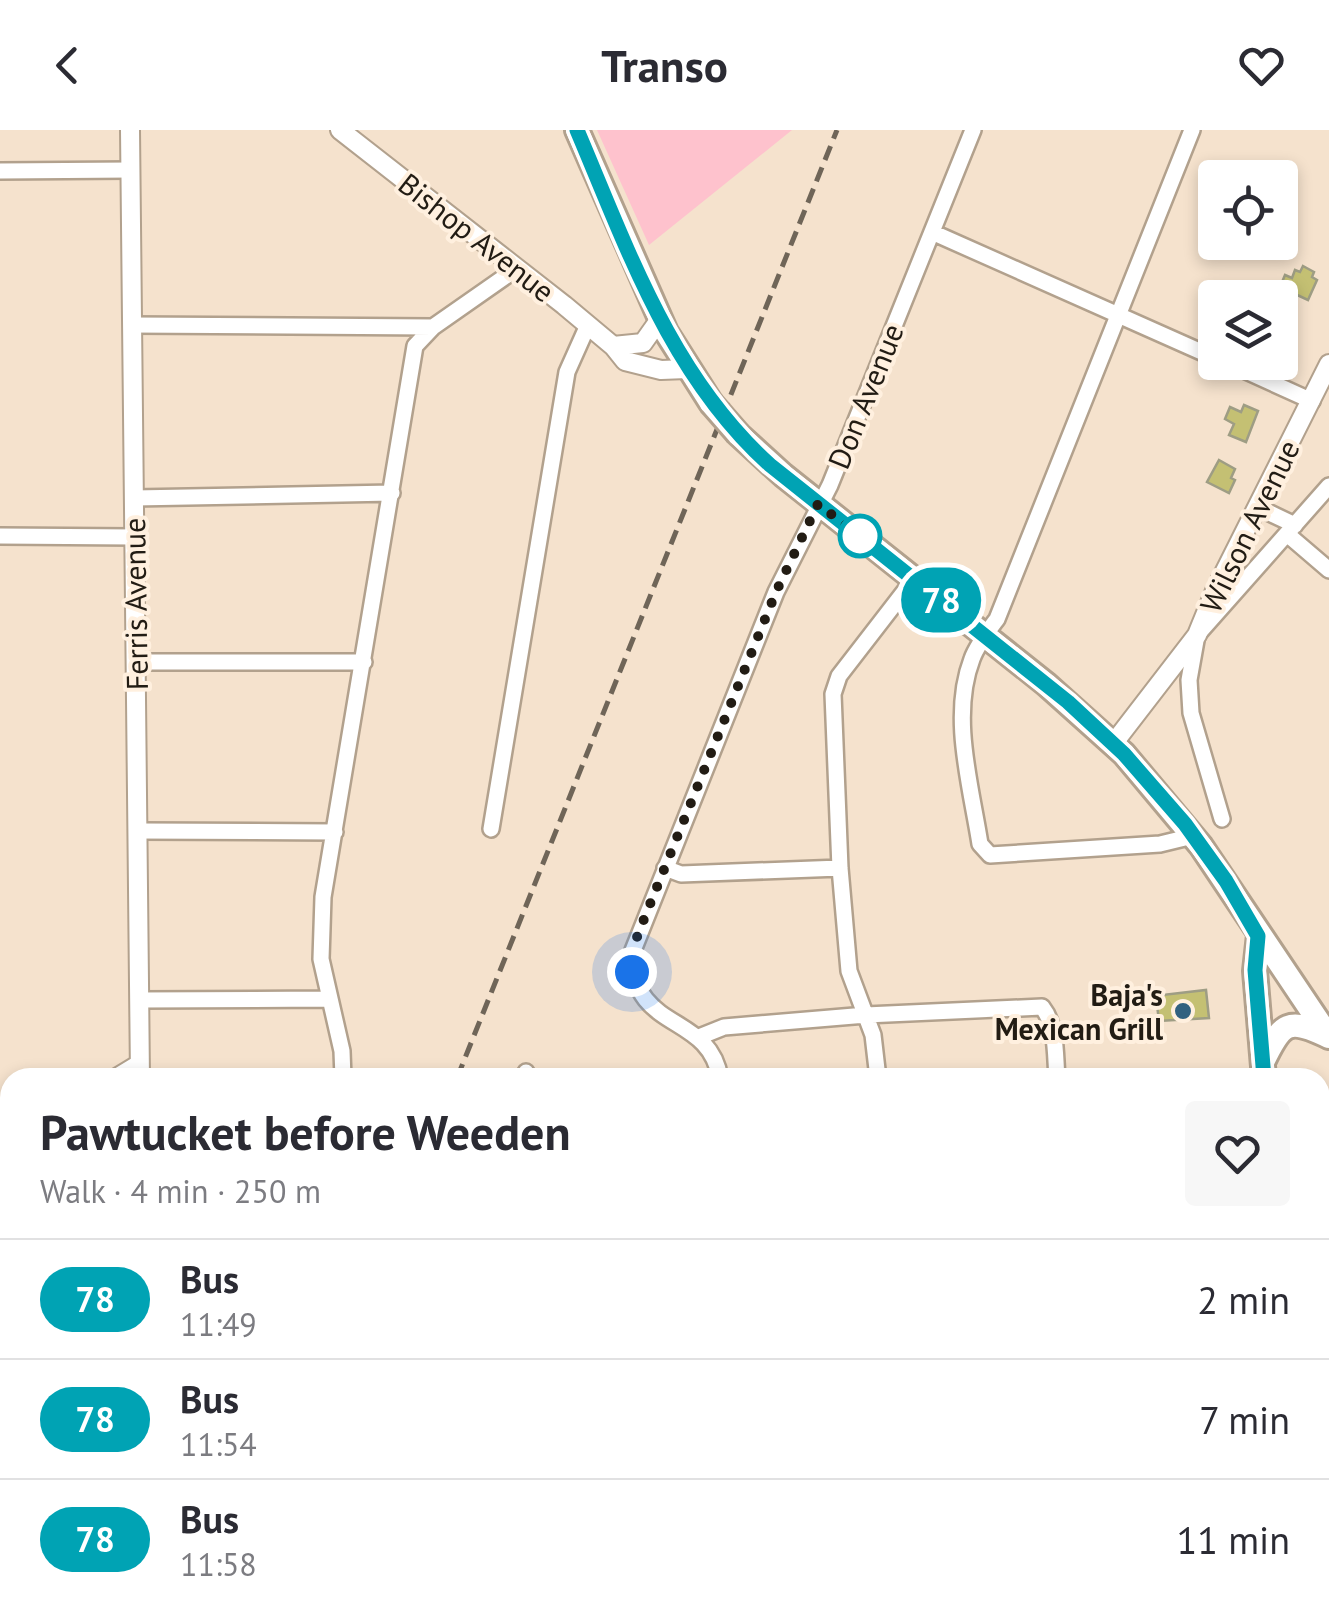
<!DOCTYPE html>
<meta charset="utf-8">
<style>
body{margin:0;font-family:"PT Sans",sans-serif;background:#f7f7f7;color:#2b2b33;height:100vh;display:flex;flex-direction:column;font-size:38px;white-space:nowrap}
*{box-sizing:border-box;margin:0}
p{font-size:32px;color:#7c7c81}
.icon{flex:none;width:55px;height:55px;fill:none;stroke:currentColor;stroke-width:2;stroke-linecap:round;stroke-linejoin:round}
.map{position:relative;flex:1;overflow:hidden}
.drawer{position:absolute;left:0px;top:938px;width:1330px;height:552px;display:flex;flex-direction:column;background:#fff;border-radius:30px 30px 0 0;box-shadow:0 5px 15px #0003}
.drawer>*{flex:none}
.badge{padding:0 20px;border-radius:32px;font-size:35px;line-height:65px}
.fabs{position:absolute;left:1198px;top:30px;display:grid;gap:20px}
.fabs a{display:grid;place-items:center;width:100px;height:100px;border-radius:10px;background:#fff;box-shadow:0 5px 15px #0003;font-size:50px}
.you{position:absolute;width:50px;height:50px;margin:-25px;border:8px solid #fff;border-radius:50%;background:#1a73e8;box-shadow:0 0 0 15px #1a73e833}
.map>.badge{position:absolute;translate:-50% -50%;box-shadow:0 0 0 5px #fff}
.round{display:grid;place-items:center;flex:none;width:105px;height:105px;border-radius:10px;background:#f7f7f7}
.headline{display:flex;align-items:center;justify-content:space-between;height:170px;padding:0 40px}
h1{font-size:48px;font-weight:700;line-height:75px}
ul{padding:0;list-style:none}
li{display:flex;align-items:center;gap:30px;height:120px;padding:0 40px;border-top:2px solid #e1e1e2}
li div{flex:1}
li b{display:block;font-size:38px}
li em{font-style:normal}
li .badge{min-width:110px;font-weight:700;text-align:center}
header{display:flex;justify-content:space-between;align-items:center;height:130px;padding:0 40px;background:#fff;font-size:45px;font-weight:700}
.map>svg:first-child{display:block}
.green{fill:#fec2cd}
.building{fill:#c4c073;stroke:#9e9d84;stroke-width:2.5}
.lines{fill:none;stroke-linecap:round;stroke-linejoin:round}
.service-casing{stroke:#b2a18d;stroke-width:12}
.minor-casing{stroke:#b2a18d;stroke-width:20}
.tertiary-casing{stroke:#b2a18d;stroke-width:22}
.primary-casing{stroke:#b2a18d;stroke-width:28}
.service{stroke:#fff;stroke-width:8}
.minor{stroke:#fff;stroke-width:15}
.tertiary{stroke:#fff;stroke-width:18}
.primary{stroke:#fff;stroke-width:22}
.rail{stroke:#6f6558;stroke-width:5;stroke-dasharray:15 8;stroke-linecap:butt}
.primary-bridge-casing{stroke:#b2a18d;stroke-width:28;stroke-linecap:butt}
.primary-bridge{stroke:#fff;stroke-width:22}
.line-casing{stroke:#fff;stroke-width:22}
.line{stroke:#00a3b4;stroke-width:15}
.walk{stroke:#221c14;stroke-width:10;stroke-dasharray:0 18}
.stop-dot{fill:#fff;stroke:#00a3b4;stroke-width:5}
.poi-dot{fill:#316180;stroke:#fff0df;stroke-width:4}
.labels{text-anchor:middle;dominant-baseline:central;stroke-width:8;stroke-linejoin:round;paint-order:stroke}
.street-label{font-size:30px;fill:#221c14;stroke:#fff0df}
.poi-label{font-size:30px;font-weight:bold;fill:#221c14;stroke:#fff0df;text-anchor:end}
</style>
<header><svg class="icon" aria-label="back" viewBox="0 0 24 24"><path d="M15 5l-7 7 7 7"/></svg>Transo<svg class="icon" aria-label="heart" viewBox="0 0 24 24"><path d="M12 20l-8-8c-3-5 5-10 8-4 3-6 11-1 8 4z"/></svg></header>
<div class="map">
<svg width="1329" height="1488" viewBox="0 0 1329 1488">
<rect width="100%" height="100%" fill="#f5e2cd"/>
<path class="green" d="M 597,0 L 792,0 L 649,115 Z
M 0,1212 L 10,1213 L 10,1272 L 0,1283 Z"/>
<path class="building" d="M 1303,136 L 1314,142 L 1312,147 L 1317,150 L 1308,170 L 1280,157 L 1285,145 L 1292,148 L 1295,140 L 1300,142 Z
M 1280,189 L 1296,196 L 1280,235 Z
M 1244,275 L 1258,281 L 1246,312 L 1229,305 L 1234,294 L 1225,289 L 1230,277 L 1241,282 Z
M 1219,330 L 1235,339 L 1231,348 L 1235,350 L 1229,363 L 1207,352 Z
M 1206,860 L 1209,888 L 1159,891 L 1157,875 L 1163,874 L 1162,865 Z"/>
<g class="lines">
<g class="service-casing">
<path id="service" d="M 107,948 L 140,928
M 1320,992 L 1329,991
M 1320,1060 L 1323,1092
M 0,1200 L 10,1200
M 0,1311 L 10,1298
M 1320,1395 L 1329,1395
M 208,1488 L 211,1480"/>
</g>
<g class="minor-casing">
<path id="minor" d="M 1192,0 L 997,489 C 988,501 977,515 972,529 C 950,586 971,656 980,714 L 990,725 L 1160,714 L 1193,706
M 0,41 L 131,40
M 934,103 L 1215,228
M 132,195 L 433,197
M 1226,232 L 1312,271
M 134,368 L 392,363
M 1257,377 L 1295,395
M 1287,404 L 1329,440
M 0,406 L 134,407
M 136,532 L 364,532
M 1222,689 L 1191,583 L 1189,550 L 1197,505 L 1329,356
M 491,699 L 567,242 L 588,195
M 139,701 L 335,702
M 665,738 L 681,744 L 840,738
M 141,870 L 329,869
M 699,907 L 724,897 L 866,885 L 1042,877 C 1057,896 1055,923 1057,948
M 343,948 L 342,921 L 321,829 L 323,767 L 415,216 L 433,197 L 516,139
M 526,948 L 526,942
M 720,948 C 709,881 632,904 632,823 L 776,462 L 830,355 L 973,0
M 878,948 L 873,905 L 849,841 L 840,738 L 833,564 L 839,546 L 914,449
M 781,1480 L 791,1488
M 865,1480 L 866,1488
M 1033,1480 L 1034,1488"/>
</g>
<g class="tertiary-casing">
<path id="tertiary" d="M 130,0 L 140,948
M 340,0 L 564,175 L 613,216 L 625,231 L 661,240 L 687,239
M 613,216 L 643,213 L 660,189
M 1113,614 L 1197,505 L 1215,461 L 1329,234
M 487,1480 L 497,1488"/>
</g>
<g class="primary-casing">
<path id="primary" d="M 577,0 L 666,202 L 711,273
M 738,304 L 783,345 L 1046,554 L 1124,624 L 1201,716 L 1329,907
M 1259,805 L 1255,841 L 1264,948
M 1263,932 C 1282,892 1288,887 1329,907
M 1309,1480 L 1310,1488"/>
</g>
<use href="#service" class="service"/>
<use href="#minor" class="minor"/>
<use href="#tertiary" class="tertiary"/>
<use href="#primary" class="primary"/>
<path class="rail" d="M 457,948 L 837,0
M 241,1488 L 244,1480"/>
<g class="primary-bridge-casing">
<path id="primary-bridge" d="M 711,273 L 738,304"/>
</g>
<use href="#primary-bridge" class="primary-bridge"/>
</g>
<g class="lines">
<g class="line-casing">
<path id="line" d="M 577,0 C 628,120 671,246 770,335 L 1068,572 L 1124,624 L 1185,694 L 1226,751 L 1258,806 L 1255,840 L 1264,948"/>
</g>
<use href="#line" class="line"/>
<path class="walk" d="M 632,842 L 632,823 L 638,804 L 776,462 L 818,374 L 866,411 L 860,406"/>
</g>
<circle class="stop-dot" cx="860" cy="406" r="20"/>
<circle class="poi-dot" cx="1183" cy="881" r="10"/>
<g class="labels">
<g class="street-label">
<text transform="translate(477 107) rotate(38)">Bishop Avenue</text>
<text transform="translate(865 266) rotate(-68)">Don Avenue</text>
<text transform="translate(1249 396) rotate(-64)">Wilson Avenue</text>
<text transform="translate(135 474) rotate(-91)">Ferris Avenue</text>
</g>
<g class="poi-label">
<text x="1163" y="864">Baja's<tspan x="1163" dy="34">Mexican Grill</tspan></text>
</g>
</g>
</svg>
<div class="fabs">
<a><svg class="icon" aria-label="locate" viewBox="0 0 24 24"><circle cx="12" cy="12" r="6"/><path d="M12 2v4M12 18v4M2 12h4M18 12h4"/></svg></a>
<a><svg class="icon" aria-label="layers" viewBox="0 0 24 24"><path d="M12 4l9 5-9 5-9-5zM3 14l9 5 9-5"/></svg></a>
</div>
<div class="you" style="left:632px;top:842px"></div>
<b class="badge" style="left:941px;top:470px;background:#00a3b4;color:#fff">78</b>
<section class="drawer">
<div class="headline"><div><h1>Pawtucket before Weeden</h1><p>Walk · 4 min · 250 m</p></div><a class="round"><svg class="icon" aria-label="heart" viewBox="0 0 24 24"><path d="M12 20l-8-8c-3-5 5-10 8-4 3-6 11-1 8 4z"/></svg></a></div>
<ul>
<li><span class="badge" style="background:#00a3b4;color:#fff">78</span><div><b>Bus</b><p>11:49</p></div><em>2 min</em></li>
<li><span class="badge" style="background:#00a3b4;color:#fff">78</span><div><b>Bus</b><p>11:54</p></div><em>7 min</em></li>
<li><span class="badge" style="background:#00a3b4;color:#fff">78</span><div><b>Bus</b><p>11:58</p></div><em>11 min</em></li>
</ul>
</section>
</div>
